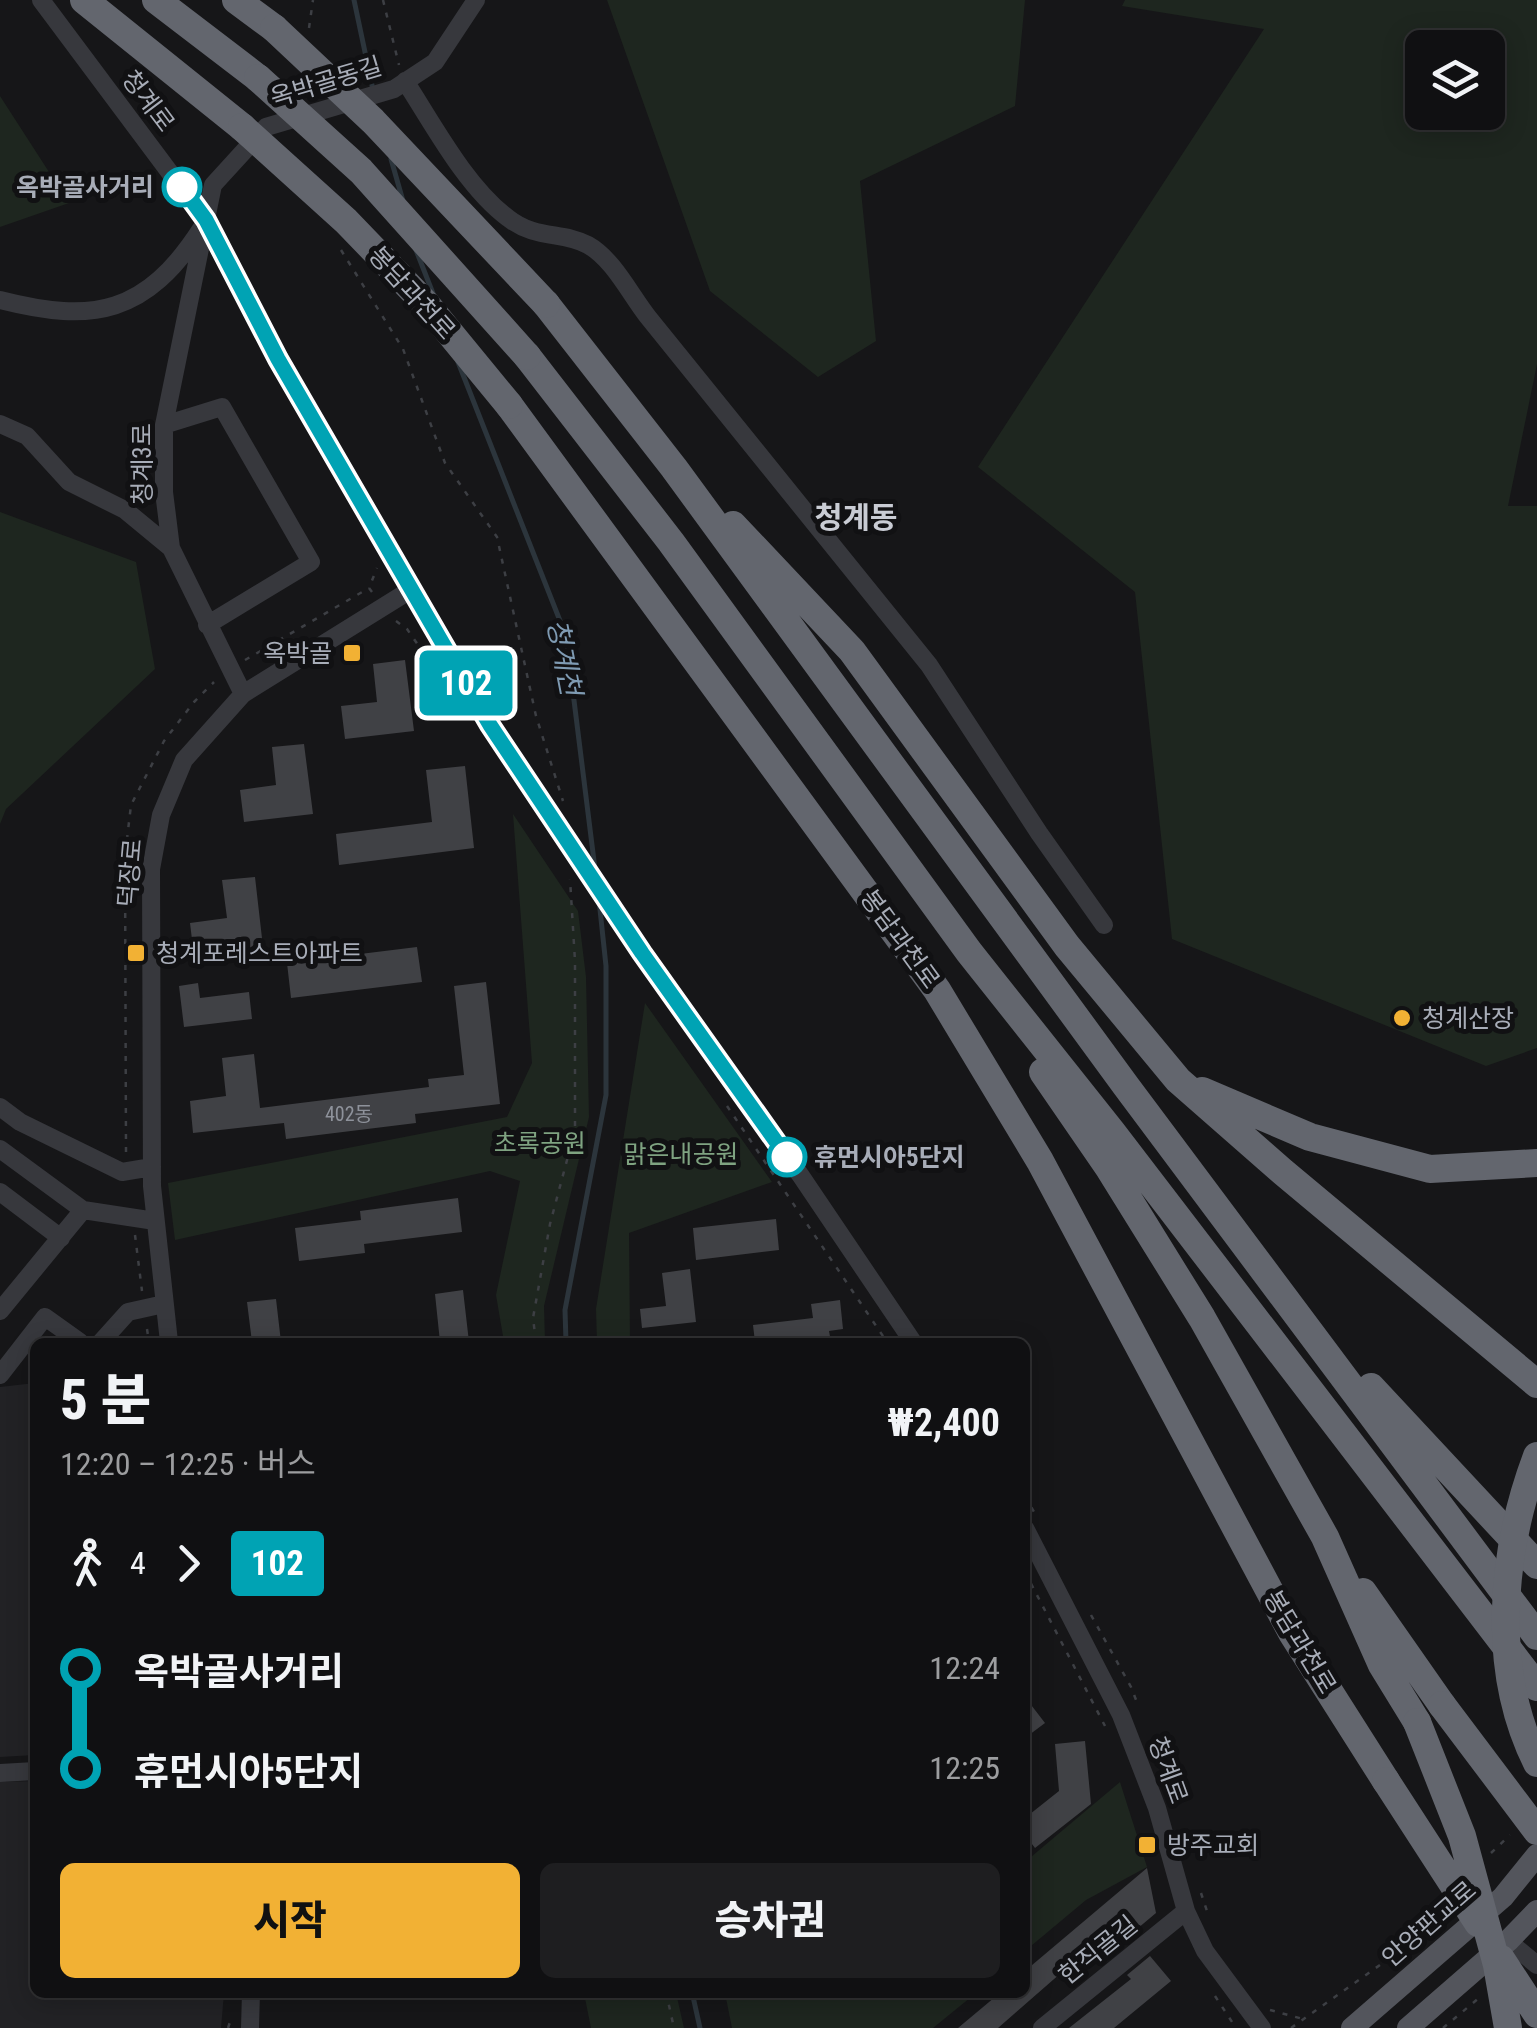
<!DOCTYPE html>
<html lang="ko">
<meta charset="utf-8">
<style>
body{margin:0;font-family:"Roboto Condensed","Noto Sans KR",sans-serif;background:#1e1e20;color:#f1f3f6;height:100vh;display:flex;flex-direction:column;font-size:38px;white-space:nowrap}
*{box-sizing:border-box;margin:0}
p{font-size:32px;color:#9c9d9f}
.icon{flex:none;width:55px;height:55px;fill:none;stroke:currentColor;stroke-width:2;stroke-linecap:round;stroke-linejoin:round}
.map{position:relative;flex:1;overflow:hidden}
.details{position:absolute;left:30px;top:1338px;width:1000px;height:660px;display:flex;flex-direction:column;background:#101012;border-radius:15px;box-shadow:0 5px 25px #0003,0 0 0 2px #303032}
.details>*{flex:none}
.badge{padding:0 20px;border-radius:8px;font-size:35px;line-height:65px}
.tools{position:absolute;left:1405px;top:30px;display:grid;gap:20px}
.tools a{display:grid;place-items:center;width:100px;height:100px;border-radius:15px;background:#101012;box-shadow:0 5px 25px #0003,0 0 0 2px #303032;font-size:50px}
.map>.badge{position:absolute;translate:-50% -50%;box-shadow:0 0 0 5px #fff}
.legs{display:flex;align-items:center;gap:15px;height:110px;padding:0 30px;font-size:32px}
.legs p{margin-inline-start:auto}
.overview{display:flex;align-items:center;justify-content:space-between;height:170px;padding:0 30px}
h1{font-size:55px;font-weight:800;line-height:75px}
.action{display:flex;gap:20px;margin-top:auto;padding:20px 30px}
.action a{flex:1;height:115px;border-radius:15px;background:#f2b134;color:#111;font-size:40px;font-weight:800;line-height:115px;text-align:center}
.action a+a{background:#1e1e20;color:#f1f3f6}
ul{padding:0 30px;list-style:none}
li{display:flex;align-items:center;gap:35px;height:100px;font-size:38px}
li i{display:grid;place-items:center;width:15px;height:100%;margin:0 12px;background:currentColor}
li i::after{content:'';width:25px;height:25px;margin:-12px;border:8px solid;border-radius:50%;background:#101012}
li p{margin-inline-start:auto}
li:first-child i{background:linear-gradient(#0000 50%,currentColor 0)}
li:last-child i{background:linear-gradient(currentColor 50%,#0000 0)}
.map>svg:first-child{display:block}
.built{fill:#222225}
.green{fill:#1e261f;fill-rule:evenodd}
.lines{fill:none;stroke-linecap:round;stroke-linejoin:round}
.stream{stroke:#2c353c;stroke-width:5}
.building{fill:#404145}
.path{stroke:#3d3f44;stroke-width:2.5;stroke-dasharray:5 8;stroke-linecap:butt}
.minor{stroke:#37383d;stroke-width:18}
.major{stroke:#53555c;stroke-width:22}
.highway{stroke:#63666e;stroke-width:28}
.minor-bridge{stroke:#37383d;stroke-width:18}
.highway-bridge{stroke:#63666e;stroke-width:28}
.line-1-casing{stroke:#fff;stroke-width:22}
.line-1{stroke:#00a3b4;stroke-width:15}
.stop-1-dot{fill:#fff;stroke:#00a3b4;stroke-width:5}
.poi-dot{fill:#f2b134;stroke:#111113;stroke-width:4}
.labels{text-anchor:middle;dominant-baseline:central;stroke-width:10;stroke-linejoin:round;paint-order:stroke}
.number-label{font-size:20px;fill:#8e929b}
.street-label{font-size:25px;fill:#a8adb8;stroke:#111113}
.stop-label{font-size:25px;font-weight:bold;fill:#a8adb8;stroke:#111113;text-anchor:end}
.poi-label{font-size:25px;fill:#a8adb8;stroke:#111113;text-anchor:start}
.park-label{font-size:25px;fill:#7fa381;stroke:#111113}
.water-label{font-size:28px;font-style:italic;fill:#7f9bb3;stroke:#111113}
.quarter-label{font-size:30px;font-weight:bold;fill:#c9ccd4;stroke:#111113}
</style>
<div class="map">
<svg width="1537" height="2028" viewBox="0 0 1537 2028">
<rect width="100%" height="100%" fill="#161618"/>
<path class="built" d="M 35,1383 L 35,1755 L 0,1757 L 0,1387 Z
M 35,1781 L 35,1992 L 224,1993 L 221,2028 L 0,2028 L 0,1782 Z"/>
<path class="green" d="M 607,0 L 1025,0 L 1015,106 L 860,181 L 876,341 L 818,377 L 710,291 Z
M 1125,0 L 1537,0 L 1537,364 L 1508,506 L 1537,506 L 1537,1048 L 1486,1066 L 1172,939 L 1135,592 L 978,467 L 1264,29 L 1122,6 ZM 1422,48 L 1488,48 L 1488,112 L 1422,112 Z
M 0,96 L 69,203 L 0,227 Z
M 0,512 L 136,562 L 155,669 L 6,809 L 0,824 Z
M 513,814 L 578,911 L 586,977 L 589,1117 L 544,1306 L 545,1342 L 504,1342 L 496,1295 L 520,1181 L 490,1171 L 175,1240 L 168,1183 L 507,1117 L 532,1063 Z
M 645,1003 L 772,1182 L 629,1233 L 630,1342 L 597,1342 L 596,1309 Z
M 1120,1782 L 1147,1867 L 1086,1900 L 1025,1951 L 1025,1862 Z
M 584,1993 L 676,1993 L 684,2028 L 591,2028 Z
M 725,1993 L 976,1993 L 933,2028 L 732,2028 Z"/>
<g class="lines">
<path class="stream" d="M 354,0 L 373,90
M 391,159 L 403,201
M 416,250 L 434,296
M 458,362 L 566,636 L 595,869
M 566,1342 L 565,1310 L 606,1095 L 606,966 L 599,900
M 692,1992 L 700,2028"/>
</g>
<path class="building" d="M 405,660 L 414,731 L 345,739 L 341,706 L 377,702 L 373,664 Z
M 304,744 L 313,814 L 244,822 L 240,790 L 276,785 L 272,747 Z
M 465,766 L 474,848 L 339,865 L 336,834 L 432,822 L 426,770 Z
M 255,877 L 263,947 L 194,956 L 190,923 L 227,918 L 222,880 Z
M 417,947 L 422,982 L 291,998 L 287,963 Z
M 486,982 L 500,1104 L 415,1114 L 416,1123 L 286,1139 L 284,1123 L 193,1133 L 190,1101 L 226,1096 L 222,1058 L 254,1054 L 260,1108 L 429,1087 L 428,1079 L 464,1075 L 454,986 Z
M 198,983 L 200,998 L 249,992 L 252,1019 L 184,1027 L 179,986 Z
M 458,1198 L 462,1232 L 364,1244 L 365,1253 L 299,1261 L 295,1228 L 361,1220 L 360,1211 Z
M 776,1219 L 779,1250 L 696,1260 L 693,1228 Z
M 690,1269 L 696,1322 L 642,1328 L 640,1309 L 666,1306 L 662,1273 Z
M 463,1290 L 469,1342 L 440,1342 L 435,1294 Z
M 276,1299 L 281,1342 L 252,1342 L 247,1302 Z
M 840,1300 L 843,1329 L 829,1331 L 831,1342 L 755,1342 L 753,1325 L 813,1318 L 811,1304 Z
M 1025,1697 L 1045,1723 L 1025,1738 Z
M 1085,1741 L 1091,1804 L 1035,1848 L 1025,1835 L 1025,1818 L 1059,1791 L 1055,1744 Z
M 1147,1868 L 1156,1913 L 1125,1939 L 1121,1934 L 1092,1960 L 1085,1952 L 998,2028 L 958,2028 L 1001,1992 L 1025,1992 L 1025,1971 Z
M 1150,1956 L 1171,1981 L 1114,2028 L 1069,2028 L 1131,1979 L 1127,1975 Z"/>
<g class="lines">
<path class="path" d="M 383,0 L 399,65
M 309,28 L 313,0
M 341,250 L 403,349 L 445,463 L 497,537 L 536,716 L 563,801
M 372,592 L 369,588 L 377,568
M 396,621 L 407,629 L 443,681
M 245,660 L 369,588
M 727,1106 L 887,1342
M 126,1152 L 125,856 L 131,805 L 164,741 L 194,702 L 214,682
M 135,1235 L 142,1291
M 147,1329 L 149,1342
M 536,1342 L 533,1318 L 550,1224 L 575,1130 L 575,961 L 570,879
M 1025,1496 L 1034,1512
M 1025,1572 L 1105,1726
M 1091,1615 L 1131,1687 L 1138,1705
M 1491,1853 L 1510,1835
M 1201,1893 L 1208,1914
M 666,1992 L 674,2028
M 1215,1996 L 1236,2028
M 1270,2010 L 1303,2019
M 228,2028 L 231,2019
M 1291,2028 L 1387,1960 L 1440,1906
M 1443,2028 L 1479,1998"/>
<path class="minor" d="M 41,0 L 206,221 L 279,359 L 490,725 L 542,804
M 405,81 C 433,124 466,187 508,218 C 536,240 562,231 588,245 C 613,259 630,294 648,317 L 929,665 L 1039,833 L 1104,925
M 0,300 C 94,324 146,314 201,229
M 0,424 L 27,436 L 69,482 L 125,510 L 171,548
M 164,425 L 222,407 L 311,562 L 207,625
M 243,694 L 171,548 L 164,492 L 164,425 L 213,185 L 266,127 L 394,89 L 435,62 L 476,0
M 642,953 L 801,1176 L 913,1342
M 0,1107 L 20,1122 L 122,1172 L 152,1167
M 0,1149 L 83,1210 L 155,1221
M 0,1192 L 61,1238
M 0,1311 L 83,1210
M 101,1342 L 128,1312 L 164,1304
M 169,1342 L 152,1186 L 151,869 L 161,815 L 184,760 L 243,694 L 412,589
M 0,1375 L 45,1317 L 80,1342
M 1025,1528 L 1121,1715 L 1157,1808 L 1186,1911 L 1205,1951 L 1262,2028
M 0,1773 L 35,1771
M 1508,1941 L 1537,1965
M 250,2028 L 251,1992
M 1042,2028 L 1186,1911"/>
<path class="major" d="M 1352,2028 L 1503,1897 L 1537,1855
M 1408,2028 L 1508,1941 L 1537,1911"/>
<path class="highway" d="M 84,0 L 242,127
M 156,0 L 258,78
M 236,0 L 274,28
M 546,304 L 674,468 L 1126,1086 L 1537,1636
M 527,356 L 671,542 L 969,952 L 1112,1132 L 1537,1687
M 509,405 L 937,990 L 1040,1161 L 1292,1633 L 1386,1781
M 733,525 L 852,651 L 1067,946 L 1178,1080 L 1283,1172 L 1537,1384
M 1043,1072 L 1109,1168 L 1202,1318 L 1325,1537 L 1382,1665 L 1417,1722
M 1202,1091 L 1310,1137 L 1430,1169 L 1537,1163
M 1371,1387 L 1537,1565
M 1363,1592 L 1442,1705"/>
<path class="minor-bridge" d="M 542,804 L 642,953"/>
<path class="highway-bridge" d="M 274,28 L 373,121 L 546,304
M 258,78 L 361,171 L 527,356
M 242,127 L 346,221 L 426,304 L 509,405
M 1537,1456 C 1501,1552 1490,1669 1537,1763
M 1442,1705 L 1537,1831
M 1417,1722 L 1462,1836 L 1497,1965 L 1508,2028
M 1386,1781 L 1478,1923
M 1501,1959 L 1537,2014"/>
</g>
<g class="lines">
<g class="line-1-casing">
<path id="line-1" d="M 182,187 L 206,220 L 278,359 L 490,725 L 642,953 L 787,1157"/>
</g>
<use href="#line-1" class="line-1"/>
</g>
<g class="stop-1-dot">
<circle cx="182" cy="187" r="18"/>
<circle cx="787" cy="1157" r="18"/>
</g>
<g class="poi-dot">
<rect x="342" y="643" width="20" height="20" rx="5"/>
<rect x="126" y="943" width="20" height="20" rx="5"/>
<circle cx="1402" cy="1018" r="10"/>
<rect x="1137" y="1835" width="20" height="20" rx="5"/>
</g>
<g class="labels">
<g class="number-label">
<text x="349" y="1114">402동</text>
</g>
<g class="street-label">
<text transform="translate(326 82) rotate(-17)">옥박골동길</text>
<text transform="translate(148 101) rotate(53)">청계로</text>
<text transform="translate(412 293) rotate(48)">봉담과천로</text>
<text transform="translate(142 464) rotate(-90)">청계3로</text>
<text transform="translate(130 873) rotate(-85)">덕장로</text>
<text transform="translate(900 939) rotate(54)">봉담과천로</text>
<text transform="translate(1300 1642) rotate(59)">봉담과천로</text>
<text transform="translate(1168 1770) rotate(70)">청계로</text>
<text transform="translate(1429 1924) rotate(-41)">안양판교로</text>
<text transform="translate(1098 1950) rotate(-39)">한직골길</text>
</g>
<g class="stop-label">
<text x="154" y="187">옥박골사거리</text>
<text x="814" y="1157" text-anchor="start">휴먼시아5단지</text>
</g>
<g class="poi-label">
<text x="332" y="653" text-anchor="end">옥박골</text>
<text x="156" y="953">청계포레스트아파트</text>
<text x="1422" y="1018">청계산장</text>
<text x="1167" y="1845">방주교회</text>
</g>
<g class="park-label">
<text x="540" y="1143">초록공원</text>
<text x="681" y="1154">맑은내공원</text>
</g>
<g class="water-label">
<text transform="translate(564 657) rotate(79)">청계천</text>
</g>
<g class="quarter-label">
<text x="856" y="517">청계동</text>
</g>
</g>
</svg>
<div class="tools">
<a><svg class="icon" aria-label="layers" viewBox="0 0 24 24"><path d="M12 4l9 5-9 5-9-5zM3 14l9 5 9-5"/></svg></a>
</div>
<b class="badge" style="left:466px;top:683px;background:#00a3b4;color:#fff">102</b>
<section class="details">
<div class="overview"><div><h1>5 분</h1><p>12:20 – 12:25 · 버스</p></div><b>₩2,400</b></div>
<div class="legs"><svg class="icon" aria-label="walk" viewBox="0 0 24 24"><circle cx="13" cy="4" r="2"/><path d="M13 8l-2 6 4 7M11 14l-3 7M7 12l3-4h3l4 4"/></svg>4<svg class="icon" aria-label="forward" viewBox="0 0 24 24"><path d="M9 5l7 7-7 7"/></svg><b class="badge" style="background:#00a3b4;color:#fff">102</b></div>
<ul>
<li><i style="color:#00a3b4"></i><b>옥박골사거리</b><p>12:24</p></li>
<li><i style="color:#00a3b4"></i><b>휴먼시아5단지</b><p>12:25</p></li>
</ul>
<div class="action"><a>시작</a><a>승차권</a></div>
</section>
</div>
